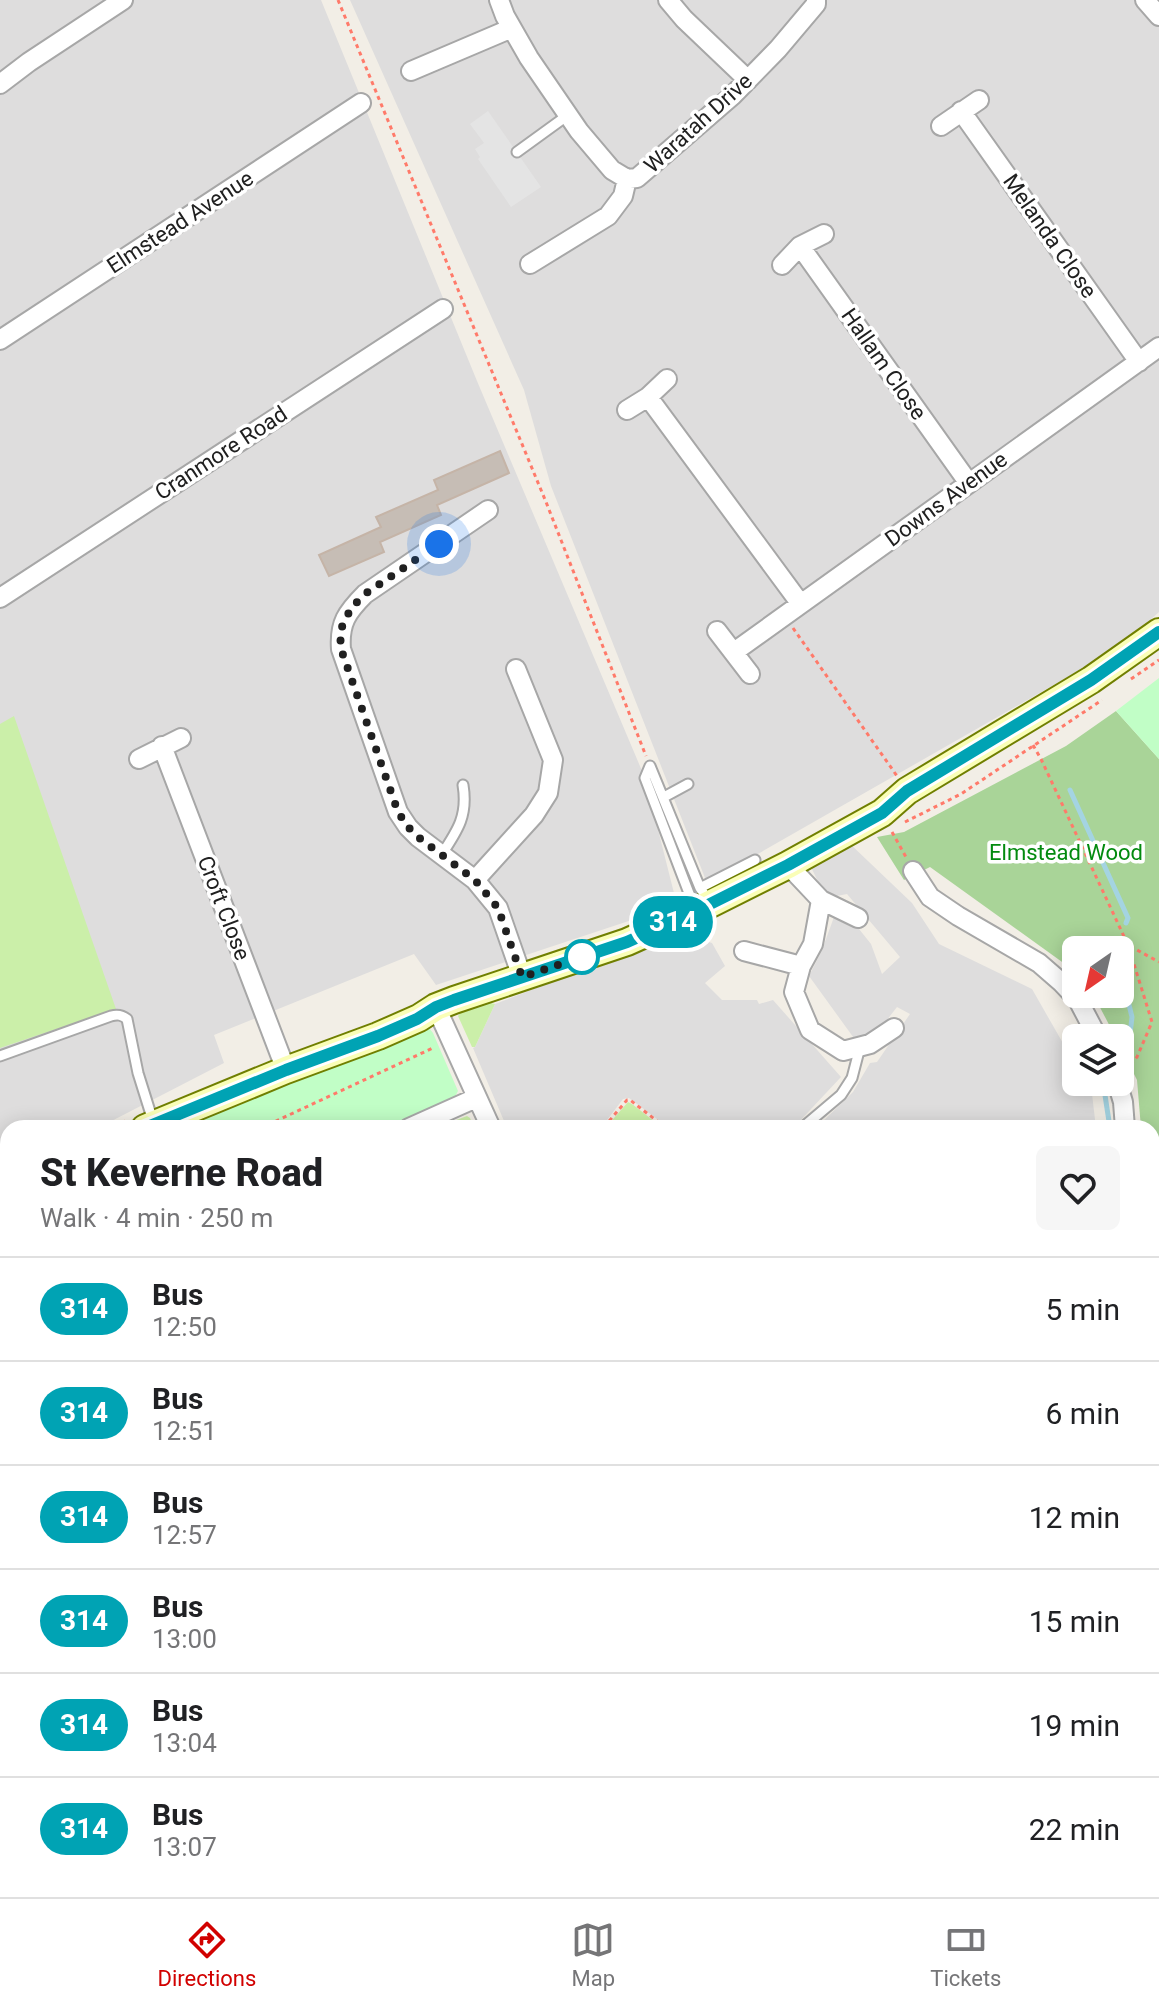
<!DOCTYPE html>
<meta charset="utf-8">
<style>
body{margin:0;font-family:Roboto,sans-serif;background:#f6f6f6;color:#202124;height:100vh;display:flex;flex-direction:column;font-size:30px;white-space:nowrap}
*{box-sizing:border-box;margin:0}
p{font-size:26px;color:#757577}
.icon{flex:none;width:44px;height:44px;fill:none;stroke:currentColor;stroke-width:2;stroke-linecap:round;stroke-linejoin:round}
.map{position:relative;flex:1;overflow:hidden}
.sheet{position:absolute;left:0px;top:1120px;width:1160px;height:778px;display:flex;flex-direction:column;background:#fff;border-radius:24px 24px 0 0;box-shadow:0 4px 20px #0003}
.sheet>*{flex:none}
.badge{padding:0 16px;border-radius:26px;font-size:28px;line-height:52px}
.needle{width:52px;rotate:214deg}
.tools{position:absolute;left:1062px;top:936px;display:grid;gap:16px}
.tools a{display:grid;place-items:center;width:72px;height:72px;border-radius:12px;background:#fff;box-shadow:0 4px 20px #0003;font-size:40px}
.you{position:absolute;width:40px;height:40px;margin:-20px;border:6px solid #fff;border-radius:50%;background:#1a73e8;box-shadow:0 0 0 12px #1a73e833}
.map>.badge{position:absolute;translate:-50% -50%;box-shadow:0 0 0 4px #fff}
.round{display:grid;place-items:center;flex:none;width:84px;height:84px;border-radius:12px;background:#f6f6f6}
.summary{display:flex;align-items:center;justify-content:space-between;height:136px;padding:0 40px}
h1{font-size:38px;font-weight:800;line-height:60px}
ul{padding:0;list-style:none}
li{display:flex;align-items:center;gap:24px;height:104px;padding:0 40px;border-top:2px solid #e0e0e0}
li div{flex:1}
li b{display:block;font-size:30px}
li em{font-style:normal}
li .badge{min-width:88px;font-weight:700;text-align:center}
.tabs{display:flex;justify-content:space-around;align-items:center;height:112px;border-top:2px solid #e0e0e0;background:#fff;font-size:22px;color:#757577}
.tabs a{display:grid;justify-items:center;gap:4px}
.tabs .on{color:#d10100}
.map>svg:first-child{display:block}
.residential{fill:#dedddd}
.education{fill:#ffffe2}
.grass{fill:#cbefa9}
.forest{fill:#a9d498}
.park{fill:#c1fec6}
.parking{fill:#e4e4e4}
.lines{fill:none;stroke-linecap:round;stroke-linejoin:round}
.stream{stroke:#a4d4e2;stroke-width:5}
.building{fill:#c6bdb5;stroke:#c5b4a7;stroke-width:2}
.lane-casing{stroke:#a7a7a7;stroke-width:13}
.street-casing{stroke:#a7a7a7;stroke-width:22}
.secondary-casing{stroke:#707f00;stroke-width:30}
.path{stroke:#ff7a6a;stroke-width:3;stroke-dasharray:4 4;stroke-linecap:butt}
.lane{stroke:#fff;stroke-width:9}
.street{stroke:#fff;stroke-width:18}
.secondary{stroke:#fafeb7;stroke-width:26}
.line-casing{stroke:#fff;stroke-width:18}
.line{stroke:#00a3b4;stroke-width:12}
.walk{stroke:#202020;stroke-width:8;stroke-dasharray:0 14.4}
.stop-dot{fill:#fff;stroke:#00a3b4;stroke-width:4}
.labels{text-anchor:middle;dominant-baseline:central;stroke-width:7;stroke-linejoin:round;paint-order:stroke}
.street-label{font-size:22px;fill:#202020;stroke:#fff}
.park-label{font-size:22px;fill:#038a0f;stroke:#fff}
</style>
<div class="map">
<svg width="1159" height="1897" viewBox="0 0 1159 1897">
<rect width="100%" height="100%" fill="#f2eee6"/>
<path class="residential" d="M 0,0 L 321,0 L 477,381 L 645,778 L 677,905 L 436,985 L 414,954 L 214,1035 L 224,1063 L 98,1128 L 8,1128 L 8,1155 L 0,1158 Z
M 350,0 L 1159,0 L 1159,612 L 1120,647 L 707,883 L 551,486 L 524,390 Z
M 847,841 L 912,903 L 939,944 L 1032,989 L 1076,1066 L 1076,1082 L 1085,1082 L 1092,1094 L 1096,1128 L 816,1128 L 853,1092 L 870,1063 L 877,1062 L 910,1014 L 897,1007 L 876,1034 L 856,1041 L 809,976 L 822,950 L 834,917 L 859,929 L 871,944 L 882,974 L 900,957 L 847,894 L 826,898 L 809,863 Z
M 678,933 L 712,943 L 725,966 L 705,983 L 722,1000 L 757,1000 L 759,1004 L 773,1000 L 841,1077 L 797,1124 L 790,1128 L 779,1126 L 778,1128 L 669,1128 L 629,1098 L 623,1099 L 601,1128 L 507,1128 L 473,1048 L 475,1047 L 495,1004 Z
M 1152,1192 L 1159,1196 L 1159,1283 L 1152,1301 Z
M 8,1313 L 8,1454 L 0,1439 L 0,1317 Z
M 0,1494 L 8,1507 L 8,1661 L 0,1653 Z
M 1152,1652 L 1159,1655 L 1159,1897 L 9,1897 L 12,1890 L 1152,1890 Z
M 0,1733 L 8,1738 L 8,1803 L 0,1824 Z"/>
<path class="education" d="M 1159,1283 L 1159,1624 L 1152,1621 L 1152,1301 Z"/>
<path class="grass" d="M 14,716 L 116,1009 L 0,1048 L 0,724 Z
M 487,1002 L 495,1004 L 475,1047 L 472,1047 L 458,1016 L 461,1012 Z
M 628,1102 L 632,1104 L 663,1128 L 608,1128 L 607,1126 Z
M 467,1116 L 470,1118 L 474,1128 L 435,1128 Z
M 0,1653 L 8,1661 L 8,1694 L 0,1690 Z
M 0,1699 L 8,1704 L 8,1737 L 0,1733 Z"/>
<path class="forest" d="M 1116,711 L 1159,759 L 1159,1196 L 1152,1192 L 1152,1128 L 1141,1128 L 1137,1080 L 1120,1046 L 1120,1038 L 1116,1038 L 1093,994 L 1120,994 L 1120,950 L 1076,950 L 1076,972 L 930,867 L 904,880 L 877,837 L 904,832 L 1066,746 Z"/>
<path class="park" d="M 1159,678 L 1159,759 L 1116,711 Z
M 423,1027 L 429,1028 L 433,1033 L 458,1091 L 451,1104 L 411,1118 L 388,1128 L 175,1128 Z
M 0,1192 L 8,1193 L 8,1292 L 0,1295 Z"/>
<path class="parking" d="M 488,111 L 541,187 L 511,207 L 478,159 L 480,157 L 475,149 L 484,143 L 470,124 Z"/>
<g class="lines">
<path class="stream" d="M 1070,790 L 1128,918 L 1126,923
M 1116,950 L 1115,946 L 1118,940
M 1120,968 L 1132,1017 L 1129,1043
M 1103,1082 L 1110,1128"/>
</g>
<path class="building" d="M 500,451 L 509,473 L 437,505 L 441,515 L 380,542 L 384,552 L 329,576 L 319,555 L 381,527 L 376,517 L 438,490 L 434,480 Z"/>
<g class="lines">
<g class="lane-casing">
<path id="lane" d="M 517,152 L 568,115
M 650,766 L 645,778 L 695,909
M 650,766 L 700,888 L 709,901
M 664,797 L 688,784
M 442,854 C 458,830 468,815 463,785
M 700,888 L 755,860
M 0,1056 L 111,1016 C 118,1014 122,1015 127,1019 L 138,1073 L 153,1121
M 802,1128 L 841,1095 L 852,1078 L 860,1047
M 1152,1537 L 1153,1535
M 437,1897 L 443,1893 L 449,1891 L 499,1894
M 690,1897 L 695,1890"/>
</g>
<g class="street-casing">
<path id="street" d="M 499,0 L 505,16 L 529,58 L 579,131 L 612,170 L 627,179 L 637,178 L 732,96 L 778,49 L 816,4 L 816,0
M 668,0 L 684,19 L 748,80
M 1145,0 L 1159,16
M 411,71 L 512,28
M 0,84 L 29,62 L 123,0
M 961,111 L 1139,362
M 941,126 L 979,100
M 800,246 L 968,482
M 530,264 L 608,216 L 623,196 L 627,179
M 782,265 L 800,246 L 824,234
M 0,340 L 361,103
M 648,397 L 800,603
M 627,410 L 648,397 L 667,379
M 488,510 L 365,594 C 347,612 339,623 341,649 L 398,812 L 408,827 L 418,837 L 475,880 L 498,908 L 522,977
M 0,598 L 443,309
M 717,631 L 750,674
M 734,652 L 1159,347
M 162,746 L 286,1070
M 139,759 L 181,738
M 788,865 L 821,900 L 813,944 L 801,966 L 794,992 L 810,1030 L 843,1051 L 870,1044 L 894,1028
M 913,871 L 930,897 L 958,916 L 1039,963 L 1062,983 L 1078,1000 L 1098,1038
M 475,880 L 534,815 L 548,793 L 553,760 L 516,669
M 821,900 L 858,918
M 744,951 L 801,966
M 436,1007 L 491,1128
M 1117,1082 L 1123,1102 L 1125,1128
M 409,1128 L 476,1098
M 0,1305 L 8,1302
M 0,1470 L 8,1483
M 1152,1638 L 1159,1642
M 1152,1828 L 1159,1832
M 0,1865 L 8,1844
M 169,1897 L 171,1890
M 499,1897 L 500,1890
M 588,1897 L 592,1890
M 789,1897 L 794,1890"/>
</g>
<g class="secondary-casing">
<path id="secondary" d="M 145,1128 L 286,1070 L 378,1036 L 419,1018 L 436,1007 L 454,1000 L 627,942 L 696,911 L 788,865 L 882,813 L 907,791 L 1091,680 L 1159,632
M 0,1181 L 8,1179"/>
</g>
<path class="path" d="M 338,0 L 546,502 L 646,756
M 793,628 L 897,776
M 1131,679 L 1159,660
M 1033,745 L 1041,759 L 1128,945 L 1159,962
M 905,822 L 961,794 L 1102,700
M 892,832 L 906,857
M 1125,1070 L 1137,1057 L 1152,1022 L 1128,945
M 604,1127 L 627,1100 L 630,1100 L 666,1128
M 110,1128 L 125,1121
M 261,1128 L 435,1047
M 0,1247 L 8,1244
M 0,1695 L 8,1699
M 302,1897 L 305,1890
M 416,1897 L 420,1890
M 947,1897 L 951,1890
M 986,1897 L 990,1890"/>
<use href="#lane" class="lane"/>
<use href="#street" class="street"/>
<use href="#secondary" class="secondary"/>
</g>
<g class="lines">
<g class="line-casing">
<path id="line" d="M 145,1128 L 286,1070 L 378,1036 L 417,1019 L 436,1007 L 454,1000 L 627,942 L 696,911 L 788,865 L 882,813 L 907,791 L 1091,680 L 1159,632"/>
</g>
<use href="#line" class="line"/>
<path class="walk" d="M 439,544 L 365,594 L 351,608 L 340,631 L 341,649 L 398,812 L 408,827 L 418,837 L 475,880 L 498,908 L 522,977 L 582,957"/>
</g>
<circle class="stop-dot" cx="582" cy="957" r="16"/>
<g class="labels">
<g class="street-label">
<text transform="translate(698 123) rotate(-42)">Waratah Drive</text>
<text transform="translate(180 222) rotate(-33)">Elmstead Avenue</text>
<text transform="translate(1050 236) rotate(55)">Melanda Close</text>
<text transform="translate(884 364) rotate(55)">Hallam Close</text>
<text transform="translate(221 453) rotate(-33)">Cranmore Road</text>
<text transform="translate(946 499) rotate(-36)">Downs Avenue</text>
<text transform="translate(224 908) rotate(69)">Croft Close</text>
</g>
<g class="park-label">
<text x="1066" y="852">Elmstead Wood</text>
</g>
</g>
</svg>
<div class="tools">
<a><svg class="needle" viewBox="-14 -14 28 28"><path d="M0-13l5 13h-10z" fill="#e53935"/><path d="M0 13l5-13h-10z" fill="#757577"/></svg></a>
<a><svg class="icon" aria-label="layers" viewBox="0 0 24 24"><path d="M12 4l9 5-9 5-9-5zM3 14l9 5 9-5"/></svg></a>
</div>
<div class="you" style="left:439px;top:544px"></div>
<b class="badge" style="left:673px;top:922px;background:#00a3b4;color:#fff">314</b>
<section class="sheet">
<div class="summary"><div><h1>St Keverne Road</h1><p>Walk · 4 min · 250 m</p></div><a class="round"><svg class="icon" aria-label="heart" viewBox="0 0 24 24"><path d="M12 20l-8-8c-3-5 5-10 8-4 3-6 11-1 8 4z"/></svg></a></div>
<ul>
<li><span class="badge" style="background:#00a3b4;color:#fff">314</span><div><b>Bus</b><p>12:50</p></div><em>5 min</em></li>
<li><span class="badge" style="background:#00a3b4;color:#fff">314</span><div><b>Bus</b><p>12:51</p></div><em>6 min</em></li>
<li><span class="badge" style="background:#00a3b4;color:#fff">314</span><div><b>Bus</b><p>12:57</p></div><em>12 min</em></li>
<li><span class="badge" style="background:#00a3b4;color:#fff">314</span><div><b>Bus</b><p>13:00</p></div><em>15 min</em></li>
<li><span class="badge" style="background:#00a3b4;color:#fff">314</span><div><b>Bus</b><p>13:04</p></div><em>19 min</em></li>
<li><span class="badge" style="background:#00a3b4;color:#fff">314</span><div><b>Bus</b><p>13:07</p></div><em>22 min</em></li>
</ul>
</section>
</div>
<nav class="tabs">
<a class="on"><svg class="icon" aria-label="directions" viewBox="0 0 24 24"><path d="M12 3l9 9-9 9-9-9zM9 14v-3h6M13 9l2 2-2 2"/></svg>Directions</a>
<a><svg class="icon" aria-label="map" viewBox="0 0 24 24"><path d="M3 6l6-2 6 2 6-2v14l-6 2-6-2-6 2zM9 4v14M15 6v14"/></svg>Map</a>
<a><svg class="icon" aria-label="tickets" viewBox="0 0 24 24"><path d="M3 7h18v10H3zM15 7v10"/></svg>Tickets</a>
</nav>
